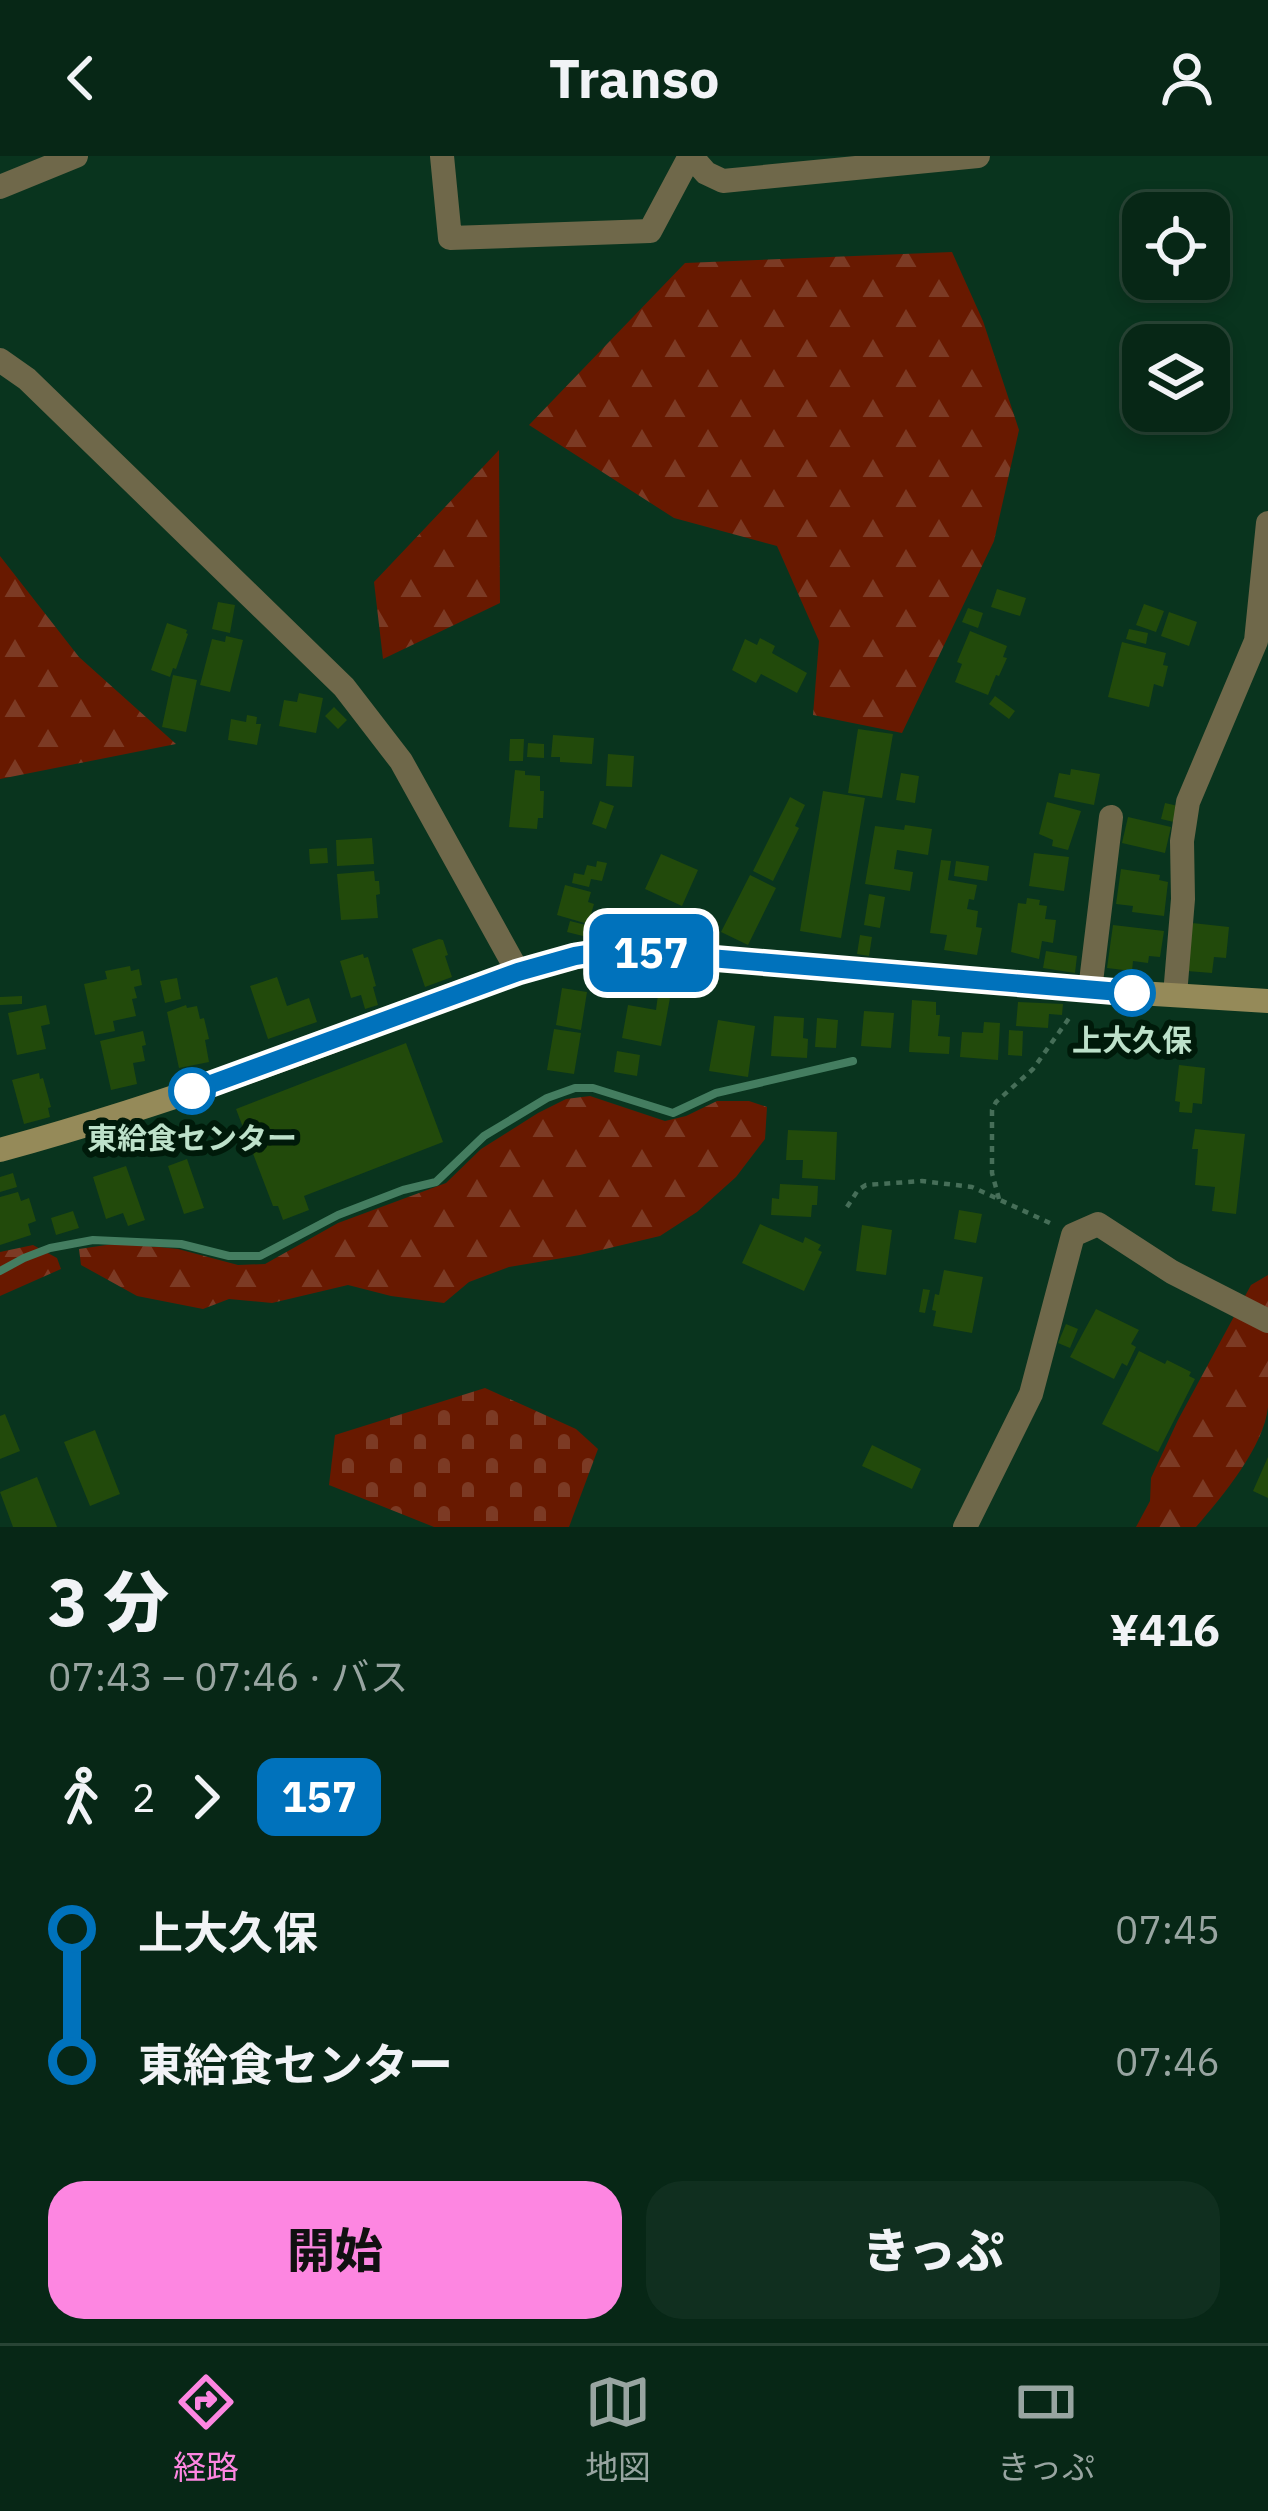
<!DOCTYPE html>
<html lang="ja">
<meta charset="utf-8">
<style>
body{margin:0;font-family:"IBM Plex Sans","Noto Sans JP",sans-serif;background:#102f1f;color:#f1f3f6;height:100vh;display:flex;flex-direction:column;font-size:45px;white-space:nowrap}
*{box-sizing:border-box;margin:0}
p{font-size:39px;color:#98a5a1}
.icon{flex:none;width:66px;height:66px;fill:none;stroke:currentColor;stroke-width:2;stroke-linecap:round;stroke-linejoin:round}
.map{position:relative;height:1371px;overflow:hidden}
.details{display:flex;flex-direction:column;background:#072716;flex:1}
.details>*{flex:none}
.badge{padding:0 24px;border-radius:18px;font-size:42px;line-height:78px}
.controls{position:absolute;left:1122px;top:36px;display:grid;gap:24px}
.controls a{display:grid;place-items:center;width:108px;height:108px;border-radius:24px;background:#072716;box-shadow:0 6px 18px #0003,0 0 0 3px #284435;font-size:60px}
.map>.badge{position:absolute;translate:-50% -50%;box-shadow:0 0 0 6px #fff}
.legs{display:flex;align-items:center;gap:18px;height:132px;padding:0 48px;font-size:39px}
.legs p{margin-inline-start:auto}
.headline{display:flex;align-items:center;justify-content:space-between;height:204px;padding:0 48px}
h1{font-size:66px;font-weight:800;line-height:90px}
.cta{display:flex;gap:24px;margin-top:auto;padding:24px 48px}
.cta a{flex:1;height:138px;border-radius:36px;background:#fd86e1;color:#111;font-size:48px;font-weight:800;line-height:138px;text-align:center}
.cta a+a{background:#102f1f;color:#f1f3f6}
ul{padding:0 48px;list-style:none}
li{display:flex;align-items:center;gap:42px;height:132px;font-size:45px}
li i{display:grid;place-items:center;width:18px;height:100%;margin:0 15px;background:currentColor}
li i::after{content:'';width:30px;height:30px;margin:-15px;border:9px solid;border-radius:50%;background:#072716}
li p{margin-inline-start:auto}
li:first-child i{background:linear-gradient(#0000 50%,currentColor 0)}
li:last-child i{background:linear-gradient(currentColor 50%,#0000 0)}
header{display:flex;justify-content:space-between;align-items:center;height:156px;padding:0 48px;background:#072716;font-size:54px;font-weight:800}
.menu{display:flex;justify-content:space-around;align-items:center;height:168px;border-top:3px solid #284435;background:#072716;font-size:33px;color:#98a5a1}
.menu a{display:grid;justify-items:center;gap:6px}
.menu .active{color:#fd86e1}
.map>svg:first-child{display:block}
.forest{fill:url(#forest-firs)}
.cemetery{fill:url(#cemetery-stones)}
.lines{fill:none;stroke-linecap:round;stroke-linejoin:round}
.stream{stroke:#447d60;stroke-width:8}
.building{fill:#224a0b}
.path{stroke:#466e58;stroke-width:4.5;stroke-dasharray:6 6;stroke-linecap:butt}
.street{stroke:#6f684a;stroke-width:24}
.secondary{stroke:#958a59;stroke-width:24}
.line-1-casing{stroke:#fff;stroke-width:27}
.line-1{stroke:#0072bc;stroke-width:18}
.stop-1-dot{fill:#fff;stroke:#0072bc;stroke-width:6}
.labels{text-anchor:middle;dominant-baseline:central;stroke-width:12;stroke-linejoin:round;paint-order:stroke}
.stop-label{font-size:30px;font-weight:bold;fill:#bde1ca;stroke:#001a0a}
</style>
<header><svg class="icon" aria-label="back" viewBox="0 0 24 24"><path d="M15 5l-7 7 7 7"/></svg>Transo<svg class="icon" aria-label="person" viewBox="0 0 24 24"><circle cx="12" cy="8" r="4"/><path d="M4 21q1-7 8-7t8 7"/></svg></header>
<div class="map">
<svg width="1268" height="1371" viewBox="0 0 1268 1371">
<defs>
<pattern id="forest-firs" width="22" height="20" patternUnits="userSpaceOnUse" patternTransform="scale(3)"><rect width="22" height="20" fill="#681900"/><path d="M5 1l3.5 6h-7zM16 11l3.5 6h-7z" fill="#7c3a24"/></pattern>
<pattern id="cemetery-stones" width="16" height="16" patternUnits="userSpaceOnUse" patternTransform="scale(3)"><rect width="16" height="16" fill="#681900"/><path d="M2 7V4a2 2 0 0 1 4 0v3zM10 15v-3a2 2 0 0 1 4 0v3z" fill="#7c3a24"/></pattern>
</defs>
<rect width="100%" height="100%" fill="#09341e"/>
<path class="forest" d="M 952,96 L 983,165 L 1019,274 L 994,385 L 902,577 L 813,559 L 819,485 L 777,390 L 674,362 L 529,269 L 685,107 Z
M 499,294 L 500,447 L 383,503 L 374,426 Z
M 0,400 L 79,501 L 176,588 L 0,623 Z
M 590,940 L 665,965 L 686,960 L 717,945 L 749,945 L 767,951 L 765,983 L 736,1021 L 697,1056 L 660,1080 L 580,1099 L 509,1111 L 469,1126 L 444,1147 L 391,1140 L 348,1129 L 272,1147 L 229,1143 L 203,1153 L 137,1140 L 81,1109 L 79,1093 L 120,1087 L 178,1093 L 238,1109 L 265,1108 L 338,1067 L 446,1027 L 481,993 L 538,957 L 566,943 Z
M 33,1089 L 57,1102 L 61,1113 L 0,1140 L 0,1096 Z
M 1268,1119 C 1268,1162 1268,1208 1268,1251 C 1264,1291 1222,1341 1196,1371 L 1136,1371 L 1150,1345 L 1151,1322 L 1178,1264 L 1251,1129 Z"/>
<path class="cemetery" d="M 485,1232 L 576,1273 L 598,1293 L 569,1371 L 434,1371 L 329,1329 L 335,1279 Z"/>
<g class="lines">
<path class="stream" d="M 0,1115 L 24,1102 L 50,1092 L 93,1084 L 181,1088 L 229,1100 L 260,1100 L 338,1059 L 403,1034 L 436,1026 L 484,980 L 547,942 L 575,932 L 593,932 L 673,957 L 716,937 L 853,905"/>
</g>
<path class="building" d="M 997,433 L 1026,442 L 1020,460 L 991,451 Z
M 218,446 L 235,449 L 230,477 L 212,473 Z
M 1144,448 L 1164,455 L 1156,476 L 1136,469 Z
M 968,452 L 983,457 L 978,472 L 962,466 Z
M 1169,456 L 1197,466 L 1189,490 L 1161,480 Z
M 167,467 L 187,474 L 186,477 L 188,478 L 176,513 L 173,512 L 170,521 L 151,514 Z
M 1129,473 L 1148,477 L 1146,488 L 1126,483 Z
M 970,475 L 1007,490 L 1003,501 L 1007,502 L 999,520 L 996,519 L 988,539 L 955,526 L 962,508 L 957,506 Z
M 226,480 L 243,484 L 230,536 L 200,529 L 212,483 L 225,486 Z
M 760,482 L 775,490 L 772,497 L 807,517 L 797,537 L 761,518 L 756,527 L 732,514 L 745,483 L 757,489 Z
M 1122,486 L 1166,497 L 1163,509 L 1168,510 L 1163,531 L 1154,528 L 1149,551 L 1108,541 Z
M 173,519 L 197,524 L 186,576 L 162,571 Z
M 299,537 L 323,542 L 316,577 L 279,570 L 284,544 L 297,546 Z
M 995,540 L 1015,555 L 1009,563 L 989,548 Z
M 334,551 L 347,564 L 338,573 L 325,560 Z
M 247,559 L 257,561 L 256,568 L 261,568 L 257,589 L 228,584 L 231,563 L 246,566 Z
M 858,573 L 893,578 L 882,642 L 848,637 Z
M 553,579 L 594,582 L 592,608 L 560,606 L 560,601 L 551,601 Z
M 510,583 L 524,583 L 523,605 L 509,605 Z
M 528,587 L 544,588 L 544,602 L 527,601 Z
M 608,598 L 634,600 L 632,631 L 606,630 Z
M 1071,613 L 1100,618 L 1094,649 L 1054,641 L 1059,617 L 1070,619 Z
M 515,614 L 525,615 L 525,619 L 540,620 L 540,635 L 544,635 L 543,662 L 538,662 L 537,673 L 509,671 Z
M 901,617 L 919,620 L 915,647 L 896,644 Z
M 823,635 L 865,642 L 841,782 L 800,775 Z
M 790,641 L 805,649 L 795,670 L 799,672 L 773,725 L 753,715 Z
M 600,645 L 614,650 L 606,673 L 592,668 Z
M 1047,646 L 1081,655 L 1068,694 L 1052,690 L 1053,684 L 1039,678 Z
M 1165,647 L 1178,650 L 1174,666 L 1161,663 Z
M 1128,661 L 1171,671 L 1165,697 L 1122,687 Z
M 905,669 L 932,673 L 928,699 L 897,694 L 894,713 L 913,716 L 910,735 L 865,728 L 875,670 L 904,674 Z
M 372,682 L 374,708 L 337,710 L 336,684 Z
M 327,692 L 328,707 L 310,708 L 309,693 Z
M 1034,697 L 1069,701 L 1064,735 L 1029,730 Z
M 661,698 L 698,714 L 682,750 L 645,733 Z
M 941,704 L 951,705 L 948,724 L 977,729 L 974,744 L 969,743 L 967,753 L 978,755 L 976,771 L 982,772 L 977,799 L 944,794 L 947,779 L 930,777 Z
M 597,705 L 607,707 L 602,725 L 591,723 L 589,731 L 572,727 L 574,717 L 584,719 L 587,709 L 596,711 Z
M 956,705 L 989,710 L 987,725 L 954,720 Z
M 1121,713 L 1160,719 L 1159,724 L 1168,726 L 1164,760 L 1132,756 L 1133,750 L 1116,748 Z
M 374,715 L 375,725 L 379,725 L 380,738 L 376,739 L 378,762 L 341,764 L 337,718 Z
M 750,719 L 776,732 L 748,789 L 721,776 Z
M 565,729 L 591,736 L 588,746 L 594,748 L 588,768 L 557,759 Z
M 869,738 L 885,741 L 880,772 L 864,769 Z
M 1027,742 L 1040,744 L 1039,749 L 1047,750 L 1045,763 L 1056,764 L 1053,787 L 1042,785 L 1039,803 L 1011,796 L 1018,747 L 1026,748 Z
M 570,765 L 590,770 L 587,781 L 567,776 Z
M 1192,767 L 1229,771 L 1226,802 L 1214,801 L 1212,817 L 1187,815 Z
M 1113,769 L 1164,775 L 1160,801 L 1149,800 L 1148,807 L 1133,805 L 1132,815 L 1107,812 Z
M 860,779 L 872,781 L 869,800 L 857,798 Z
M 439,783 L 443,784 L 448,799 L 445,800 L 452,821 L 425,831 L 412,793 Z
M 1046,795 L 1077,800 L 1075,817 L 1043,812 Z
M 363,798 L 364,802 L 368,801 L 376,830 L 373,831 L 378,849 L 365,853 L 361,839 L 351,842 L 340,805 Z
M 130,810 L 131,815 L 139,813 L 142,829 L 134,831 L 137,842 L 132,843 L 136,860 L 113,865 L 115,875 L 95,879 L 84,828 L 107,823 L 105,815 Z
M 277,821 L 287,850 L 309,842 L 317,866 L 268,883 L 250,830 Z
M 177,822 L 181,843 L 165,847 L 160,825 Z
M 562,832 L 587,836 L 581,874 L 556,869 Z
M 658,839 L 670,842 L 661,890 L 622,882 L 628,849 L 656,854 Z
M 22,840 L 22,848 L 0,849 L 0,841 Z
M 912,844 L 936,846 L 936,859 L 940,859 L 938,880 L 950,881 L 949,898 L 909,896 Z
M 1018,846 L 1063,848 L 1062,859 L 1049,858 L 1048,872 L 1016,870 Z
M 46,849 L 50,868 L 41,870 L 46,893 L 17,899 L 8,857 Z
M 186,849 L 187,852 L 197,850 L 200,863 L 204,862 L 209,883 L 205,884 L 209,906 L 179,912 L 167,856 Z
M 864,855 L 894,857 L 891,892 L 861,890 Z
M 774,860 L 804,862 L 803,882 L 808,883 L 807,902 L 771,900 Z
M 817,862 L 838,864 L 836,892 L 815,891 Z
M 718,864 L 755,870 L 748,921 L 709,915 Z
M 984,866 L 1000,867 L 998,904 L 960,901 L 962,876 L 983,877 Z
M 554,873 L 581,877 L 574,918 L 547,914 Z
M 1009,874 L 1023,875 L 1022,900 L 1008,899 Z
M 143,875 L 146,889 L 142,890 L 145,905 L 133,907 L 137,928 L 111,934 L 100,885 Z
M 406,887 L 443,986 L 304,1040 L 309,1054 L 283,1064 L 278,1050 L 273,1050 L 236,953 Z
M 617,895 L 640,899 L 637,920 L 614,916 Z
M 1179,909 L 1205,912 L 1202,948 L 1193,947 L 1192,957 L 1179,956 L 1180,946 L 1175,945 Z
M 39,917 L 40,923 L 43,922 L 51,951 L 48,952 L 50,961 L 24,968 L 12,924 Z
M 1195,973 L 1245,978 L 1236,1058 L 1212,1055 L 1215,1031 L 1195,1029 L 1198,993 L 1192,993 Z
M 788,974 L 837,976 L 835,1024 L 802,1022 L 803,1004 L 786,1004 Z
M 187,1003 L 204,1052 L 184,1058 L 168,1010 Z
M 126,1010 L 145,1064 L 128,1070 L 123,1057 L 106,1063 L 93,1021 Z
M 13,1017 L 17,1031 L 0,1036 L 0,1021 Z
M 780,1028 L 818,1030 L 817,1049 L 812,1049 L 811,1061 L 771,1059 L 772,1042 L 779,1043 Z
M 18,1036 L 21,1045 L 29,1042 L 36,1065 L 28,1068 L 31,1079 L 0,1089 L 0,1041 Z
M 959,1054 L 982,1058 L 976,1087 L 954,1083 Z
M 73,1055 L 79,1072 L 56,1079 L 51,1062 Z
M 760,1068 L 803,1087 L 805,1081 L 821,1089 L 818,1094 L 822,1096 L 804,1135 L 742,1107 Z
M 862,1069 L 892,1074 L 886,1119 L 856,1115 Z
M 944,1114 L 983,1121 L 972,1177 L 933,1170 L 936,1155 L 932,1154 L 935,1138 L 939,1139 Z
M 923,1133 L 930,1134 L 925,1157 L 919,1156 Z
M 1096,1153 L 1139,1174 L 1131,1188 L 1136,1191 L 1127,1210 L 1122,1207 L 1114,1223 L 1070,1201 Z
M 1066,1168 L 1078,1173 L 1070,1192 L 1058,1187 Z
M 1139,1195 L 1165,1208 L 1167,1204 L 1191,1216 L 1189,1220 L 1195,1223 L 1158,1296 L 1102,1268 Z
M 5,1258 L 20,1295 L 0,1303 L 0,1260 Z
M 95,1274 L 120,1338 L 90,1350 L 64,1286 Z
M 872,1289 L 921,1313 L 912,1333 L 862,1310 Z
M 1268,1301 L 1268,1342 L 1253,1335 Z
M 37,1321 L 57,1371 L 13,1371 L 0,1336 Z"/>
<g class="lines">
<path class="path" d="M 999,1043 L 992,1017 L 992,954 L 996,946 L 1033,913 L 1072,858
M 847,1051 L 858,1034 L 866,1029 L 922,1025 L 972,1031 L 1050,1067"/>
<path class="street" d="M 442,0 L 450,82 L 650,75 L 690,0
M 691,0 L 706,17 L 723,25 L 978,0
M 0,31 L 76,0
M 0,204 L 27,223 L 344,531 L 401,605 L 518,816
M 1090,834 L 1111,661
M 1175,839 L 1183,743 L 1182,685 L 1188,646 L 1256,485 L 1268,367
M 965,1371 L 1031,1238 L 1073,1079 L 1098,1068 L 1172,1116 L 1268,1165"/>
<path class="secondary" d="M 0,994 C 113,963 223,926 333,885 C 425,850 516,809 613,794 L 1090,834 L 1268,845"/>
</g>
<g class="lines">
<g class="line-1-casing">
<path id="line-1" d="M 192,935 L 518,816 L 575,800 L 613,794 L 1132,837"/>
</g>
<use href="#line-1" class="line-1"/>
</g>
<g class="stop-1-dot">
<circle cx="1132" cy="837" r="21"/>
<circle cx="192" cy="935" r="21"/>
</g>
<g class="labels">
<g class="stop-label">
<text x="1132" y="883">上大久保</text>
<text x="192" y="981">東給食センター</text>
</g>
</g>
</svg>
<div class="controls">
<a><svg class="icon" aria-label="locate" viewBox="0 0 24 24"><circle cx="12" cy="12" r="6"/><path d="M12 2v4M12 18v4M2 12h4M18 12h4"/></svg></a>
<a><svg class="icon" aria-label="layers" viewBox="0 0 24 24"><path d="M12 4l9 5-9 5-9-5zM3 14l9 5 9-5"/></svg></a>
</div>
<b class="badge" style="left:651px;top:797px;background:#0072bc;color:#fff">157</b>
</div>
<section class="details">
<div class="headline"><div><h1>3 分</h1><p>07:43 – 07:46 · バス</p></div><b>¥416</b></div>
<div class="legs"><svg class="icon" aria-label="walk" viewBox="0 0 24 24"><circle cx="13" cy="4" r="2"/><path d="M13 8l-2 6 4 7M11 14l-3 7M7 12l3-4h3l4 4"/></svg>2<svg class="icon" aria-label="forward" viewBox="0 0 24 24"><path d="M9 5l7 7-7 7"/></svg><b class="badge" style="background:#0072bc;color:#fff">157</b></div>
<ul>
<li><i style="color:#0072bc"></i><b>上大久保</b><p>07:45</p></li>
<li><i style="color:#0072bc"></i><b>東給食センター</b><p>07:46</p></li>
</ul>
<div class="cta"><a>開始</a><a>きっぷ</a></div>
</section>
<nav class="menu">
<a class="active"><svg class="icon" aria-label="directions" viewBox="0 0 24 24"><path d="M12 3l9 9-9 9-9-9zM9 14v-3h6M13 9l2 2-2 2"/></svg>経路</a>
<a><svg class="icon" aria-label="map" viewBox="0 0 24 24"><path d="M3 6l6-2 6 2 6-2v14l-6 2-6-2-6 2zM9 4v14M15 6v14"/></svg>地図</a>
<a><svg class="icon" aria-label="tickets" viewBox="0 0 24 24"><path d="M3 7h18v10H3zM15 7v10"/></svg>きっぷ</a>
</nav>
